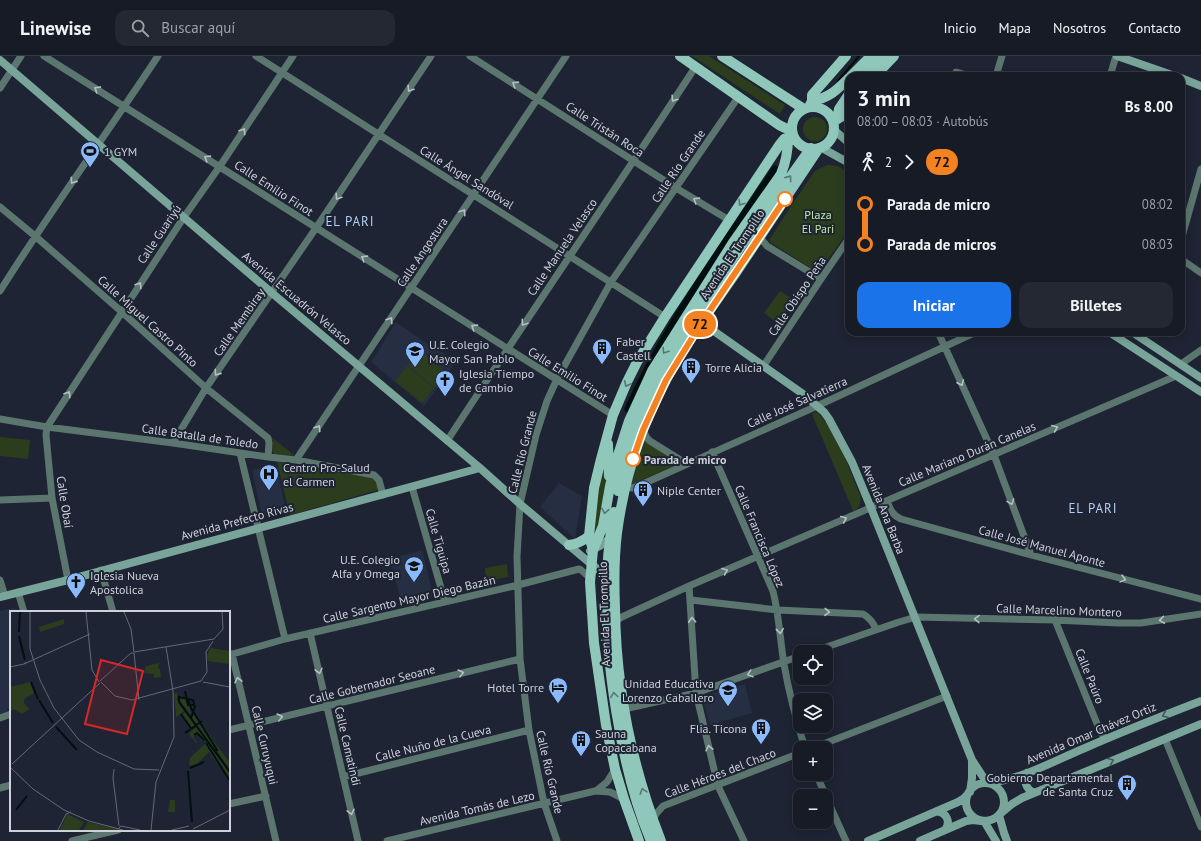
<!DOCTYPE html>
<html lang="es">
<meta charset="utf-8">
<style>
body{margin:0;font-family:"PT Sans",sans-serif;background:#232832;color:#f1f3f6;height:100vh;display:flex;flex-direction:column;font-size:15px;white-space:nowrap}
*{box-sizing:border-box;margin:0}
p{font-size:13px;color:#9ea1a7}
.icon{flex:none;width:22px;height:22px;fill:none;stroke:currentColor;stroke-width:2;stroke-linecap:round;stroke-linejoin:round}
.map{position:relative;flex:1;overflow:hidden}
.sheet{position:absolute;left:845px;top:16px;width:340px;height:264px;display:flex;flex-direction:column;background:#161b26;border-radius:12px;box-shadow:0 2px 10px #0003,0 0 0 1px #353943}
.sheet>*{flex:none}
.badge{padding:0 8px;border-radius:13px;font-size:14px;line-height:26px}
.fabs{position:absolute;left:793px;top:589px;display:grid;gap:8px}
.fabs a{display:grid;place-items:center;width:40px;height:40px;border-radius:8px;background:#161b26;box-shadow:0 2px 10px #0003,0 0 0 1px #353943;font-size:20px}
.map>.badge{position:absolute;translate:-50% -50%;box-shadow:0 0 0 2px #fff}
.legs{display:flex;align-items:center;gap:6px;height:44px;padding:0 12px;font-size:13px}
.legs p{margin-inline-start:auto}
.summary{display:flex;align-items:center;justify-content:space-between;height:68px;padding:0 12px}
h1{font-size:22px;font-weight:800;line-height:30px}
.cta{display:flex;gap:8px;margin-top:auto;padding:8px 12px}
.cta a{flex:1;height:46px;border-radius:12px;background:#1a73e8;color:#fff;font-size:16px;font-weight:800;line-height:46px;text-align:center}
.cta a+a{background:#232832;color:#f1f3f6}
ul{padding:0 12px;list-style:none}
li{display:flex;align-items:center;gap:14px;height:40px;font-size:15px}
li i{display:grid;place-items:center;width:6px;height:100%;margin:0 5px;background:currentColor}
li i::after{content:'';width:10px;height:10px;margin:-5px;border:3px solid;border-radius:50%;background:#161b26}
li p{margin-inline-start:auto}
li:first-child i{background:linear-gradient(#0000 50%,currentColor 0)}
li:last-child i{background:linear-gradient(currentColor 50%,#0000 0)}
header{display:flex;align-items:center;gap:24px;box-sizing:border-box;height:56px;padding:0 20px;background:#161b26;border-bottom:1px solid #353943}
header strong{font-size:19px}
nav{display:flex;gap:22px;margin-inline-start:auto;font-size:14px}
.search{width:280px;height:36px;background:#232832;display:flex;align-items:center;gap:10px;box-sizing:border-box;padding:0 14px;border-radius:12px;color:#9ea1a7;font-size:15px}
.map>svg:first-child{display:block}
.built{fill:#252e42}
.green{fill:#2c3d1e}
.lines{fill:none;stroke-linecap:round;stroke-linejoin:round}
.stream{stroke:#000f10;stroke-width:2}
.canal{stroke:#000f10;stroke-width:7}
.street{stroke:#5b766f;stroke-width:7}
.secondary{stroke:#78a499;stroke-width:8}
.primary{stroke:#8fc8ba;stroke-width:10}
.oneway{stroke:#b6bfc5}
.oneway2{stroke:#567676}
.oneway3{stroke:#42575c}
.line-1-casing{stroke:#fff;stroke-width:9}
.line-1{stroke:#f58220;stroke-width:6}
.stop-1-dot{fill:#fff;stroke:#f58220;stroke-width:2}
.labels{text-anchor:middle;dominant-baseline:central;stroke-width:4;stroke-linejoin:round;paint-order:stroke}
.street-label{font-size:12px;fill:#cdd1db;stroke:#1e2433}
.poi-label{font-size:12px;fill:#cdd1db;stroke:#1e2433;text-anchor:start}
.park-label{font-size:12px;fill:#bfe8a0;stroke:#1e2433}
.stop-label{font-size:12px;font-weight:bold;fill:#cdd1db;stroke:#1e2433;text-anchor:start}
.neighbourhood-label{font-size:13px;letter-spacing:1px;fill:#b4cef4;stroke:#1e2433}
.inset-river{fill:none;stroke:#000f10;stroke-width:2}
.inset-road{fill:none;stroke:#646976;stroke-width:1}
.view{fill:#d62828;fill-opacity:0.15;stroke:#d62828;stroke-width:2}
.inset-edge{fill:none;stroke:#cdd1db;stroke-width:2}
</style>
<header>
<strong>Linewise</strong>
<div class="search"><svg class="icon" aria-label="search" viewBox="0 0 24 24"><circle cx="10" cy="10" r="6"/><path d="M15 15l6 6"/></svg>Buscar aquí</div>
<nav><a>Inicio</a><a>Mapa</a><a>Nosotros</a><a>Contacto</a></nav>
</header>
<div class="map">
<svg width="1201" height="785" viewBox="0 0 1201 785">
<rect width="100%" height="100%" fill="#1e2433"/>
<path class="built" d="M 396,266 L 428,288 L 456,305 L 448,318 L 424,350 L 371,306 Z
M 276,409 L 286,455 L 262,460 L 252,414 Z
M 559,427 L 582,440 L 575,483 L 540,451 Z
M 422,494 L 433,539 L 431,541 L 402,549 L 390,503 Z
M 13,552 L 19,554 L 19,556 L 11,556 L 11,652 L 7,653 L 8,655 L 0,658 L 0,555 Z
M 745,628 L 752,657 L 710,669 L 703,645 L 704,640 Z"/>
<path class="green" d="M 692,0 L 709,0 L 785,49 L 780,58 Z
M803 73a12 12 0 1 1 24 0a12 12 0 1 1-24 0Z
M 827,109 L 838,110 L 849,117 L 849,174 L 819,216 L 817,216 L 770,186 L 770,183 L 793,147 L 815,115 Z
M 780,235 L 794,244 L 778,268 L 764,257 Z
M 420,295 L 447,317 L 435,332 L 408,309 Z
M 407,310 L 434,332 L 422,347 L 395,325 Z
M 815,356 L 818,357 C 839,379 848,411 860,439 C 862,447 860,451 853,455 L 852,452 L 812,358 Z
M 0,381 L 30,384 L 28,403 L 0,400 Z
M 271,381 L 294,399 L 293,400 L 274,399 L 272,395 L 273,385 Z
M 644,382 L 652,389 L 678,407 L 678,408 L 639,425 L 634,429 L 632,427 L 632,425 Z
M 607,404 L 606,426 L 597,480 L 593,479 L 599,429 Z
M 277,406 L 373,422 L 377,426 L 378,434 L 290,459 Z
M 507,508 L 508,521 L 486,525 L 485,512 Z"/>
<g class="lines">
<path class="stream" d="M 838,25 L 859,0"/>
<path class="canal" d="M 628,353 C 666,268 723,190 775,113"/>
<path class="street" d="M 44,0 L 613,359
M 256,0 L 665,261
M 470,0 L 676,132 L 729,164
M 956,16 L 970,20
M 996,20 L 1002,0
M 1110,20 L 1116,0
M 0,32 L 21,0
M 0,151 L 35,180 L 122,256 L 206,332 L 268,382 L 269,387 L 268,401
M 760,179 L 762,184 L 767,190 L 821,223
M 1181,184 L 1201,113
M 1181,203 L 1201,217
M 0,235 C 50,155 106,79 158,0
M 938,276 L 994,399 L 1031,499
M 1181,308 L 1201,294
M 764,309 L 821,223 L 849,182
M 0,363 L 47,371 L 173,387 L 268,401 L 296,404 L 374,419 L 379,424 L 383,439
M 643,374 L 647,382 L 650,385 L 687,408
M 447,385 C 529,259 614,136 696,10
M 173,387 L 206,332 L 316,172 L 431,0
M 712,396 L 773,535 C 779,559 780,583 784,608 C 789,637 796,664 805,692
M 240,397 L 285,583
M 296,404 L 566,0
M 412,431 L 445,546
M 626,431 L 632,432 L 636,431 L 817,350 L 976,276
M 0,444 L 52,442
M 887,445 C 890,453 892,459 901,463 L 1031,499 L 1201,543
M 101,514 L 113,556
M 0,524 L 5,540
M 68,524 L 52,442 L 46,379 L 47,371 L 184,161 L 220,110 L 293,0
M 689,530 L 696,637 L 718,730 L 744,785
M 18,536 L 24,556
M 691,544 L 778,554 L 863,558 C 870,562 873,566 876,573
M 1055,564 L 1100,675 L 1105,683
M 615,567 L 620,562 L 624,560 L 689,530 L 1176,320
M 310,577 L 358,785
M 812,596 L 899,566 L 916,561 L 1055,564 L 1119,567 L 1141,567 L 1201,558
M 232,598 L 276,785
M 229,599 L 285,583 L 518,529 L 579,513 L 581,514 L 590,522
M 624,653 L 696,637 L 800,600
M 0,662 L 11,658
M 229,674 L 520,603
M 1165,683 L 1201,771
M 813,692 L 947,640
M 816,718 L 826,740
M 343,721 L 529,674
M 0,732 L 11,729
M 596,735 L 607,726 L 615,713
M 826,741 L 846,785
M 229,748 L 266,740
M 653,764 L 656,758 L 663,750 L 800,697
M 72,785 L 118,774
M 387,785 L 595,735 L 610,736 L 624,743
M 557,785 L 544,747 L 529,674 L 520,603 L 517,501 L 520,448 L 536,379 L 547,345 L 557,323 L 611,226 L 739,40"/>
<path class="secondary" d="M 1117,0 L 1175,20
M 0,4 L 272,237 L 480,412 L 520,448 L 591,508 L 607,520
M 1181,22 L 1201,30
M 833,73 L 849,87
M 820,91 L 849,107
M 701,266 L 803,338 L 824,356 L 829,363 L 852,406 L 871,452 L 972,704 L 987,727
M 1109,276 L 1201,336
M 1132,276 L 1201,322
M 590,495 L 600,490 L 610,482
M 0,541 L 68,524 L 480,412
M 1027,717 C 1023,725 1026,733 1034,737
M 989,727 C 1022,723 1054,705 1085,692 C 1124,675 1162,660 1201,645
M966 746a19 19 0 1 1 38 0a19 19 0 1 1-38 0Z
M 970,736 L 972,722 L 972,705
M 937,755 C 947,757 951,766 945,774
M 1000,758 L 1012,748 L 1022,742 L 1201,668
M 999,759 L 1004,777 L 1007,785
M 984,765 L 996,785
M 868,785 L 958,746 L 963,743 L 968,738
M 920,785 L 966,765 L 973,764 L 981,765"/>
<path class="primary" d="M 680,0 L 779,69 L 785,72 L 792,75
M 722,0 L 804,53
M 851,20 L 871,0
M 863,20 L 882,0
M 875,20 L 894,0
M 812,45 C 829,42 837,34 849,22
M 809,51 L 812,45 L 812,39 L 846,0
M792 72a21 21 0 1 1 42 0a21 21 0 1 1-42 0Z
M 837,63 L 839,53 L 849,38
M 836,64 L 844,59 L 849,51
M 608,388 L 609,420
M 618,435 L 625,403 L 637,368 L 660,320 L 693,265 L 741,190 L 811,92
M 614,456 C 601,527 606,601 619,671 C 626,710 635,748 651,785
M 569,489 C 577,488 583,485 589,480
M 593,494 L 589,480 L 594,432 L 601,403 L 613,359 L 627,326 L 637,306 L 665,261 L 780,88 L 784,83 L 792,80
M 639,785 L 624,743 L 615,713 L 606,669 L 594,587 L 590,526 L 593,494 L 603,470 L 610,430 L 618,399 L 629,365 L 652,315 L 734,185 L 781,118 C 786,106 788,95 788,82
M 661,785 C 632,711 616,632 615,552 C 614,527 614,502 617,477 C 624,424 640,373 665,326 C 670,316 677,306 682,296 C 699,269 717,244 735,218 C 763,176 791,134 819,92"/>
</g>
<defs><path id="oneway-chevron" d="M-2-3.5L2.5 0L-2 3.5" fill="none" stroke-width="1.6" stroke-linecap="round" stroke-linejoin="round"/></defs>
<g class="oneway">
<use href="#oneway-chevron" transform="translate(515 28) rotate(-148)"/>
<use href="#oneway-chevron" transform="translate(97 33) rotate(-148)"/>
<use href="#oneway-chevron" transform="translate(410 33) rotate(123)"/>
<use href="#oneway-chevron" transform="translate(674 43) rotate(123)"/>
<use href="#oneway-chevron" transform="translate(243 75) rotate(-56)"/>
<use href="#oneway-chevron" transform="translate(207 102) rotate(-148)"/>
<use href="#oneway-chevron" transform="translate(73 125) rotate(125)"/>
<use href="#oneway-chevron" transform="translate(338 141) rotate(124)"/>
<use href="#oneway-chevron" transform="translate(696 144) rotate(-148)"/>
<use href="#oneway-chevron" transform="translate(463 156) rotate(-56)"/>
<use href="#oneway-chevron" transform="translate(364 202) rotate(-148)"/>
<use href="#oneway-chevron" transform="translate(139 229) rotate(-57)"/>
<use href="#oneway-chevron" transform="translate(390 264) rotate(-57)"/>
<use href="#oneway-chevron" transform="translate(524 267) rotate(124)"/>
<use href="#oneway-chevron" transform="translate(474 271) rotate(-147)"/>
<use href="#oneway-chevron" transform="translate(217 317) rotate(125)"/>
<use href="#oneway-chevron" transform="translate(961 327) rotate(65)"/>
<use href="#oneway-chevron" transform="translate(68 338) rotate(-57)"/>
<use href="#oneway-chevron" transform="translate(318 372) rotate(-56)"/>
<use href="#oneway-chevron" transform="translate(1055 372) rotate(-23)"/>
<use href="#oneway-chevron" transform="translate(1011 446) rotate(70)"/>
<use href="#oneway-chevron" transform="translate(844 463) rotate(-23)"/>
<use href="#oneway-chevron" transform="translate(725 515) rotate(-23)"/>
<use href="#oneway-chevron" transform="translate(1123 523) rotate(15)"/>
<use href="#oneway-chevron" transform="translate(827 556) rotate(3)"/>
<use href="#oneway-chevron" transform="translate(977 563) rotate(-179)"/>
<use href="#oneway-chevron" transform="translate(692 564) rotate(-93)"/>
<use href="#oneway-chevron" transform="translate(1162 564) rotate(172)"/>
<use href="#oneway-chevron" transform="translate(780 575) rotate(84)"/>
<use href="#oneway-chevron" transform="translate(319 615) rotate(77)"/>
<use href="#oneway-chevron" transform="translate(461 617) rotate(-14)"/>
<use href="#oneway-chevron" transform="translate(750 618) rotate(161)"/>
<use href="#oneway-chevron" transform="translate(238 624) rotate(-103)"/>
<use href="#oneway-chevron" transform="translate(280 661) rotate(-14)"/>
<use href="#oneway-chevron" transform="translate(709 692) rotate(-103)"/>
<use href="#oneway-chevron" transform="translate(351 756) rotate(77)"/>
</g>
<g class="oneway2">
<use href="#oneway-chevron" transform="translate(789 122) rotate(-55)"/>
<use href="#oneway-chevron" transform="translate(741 147) rotate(124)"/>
<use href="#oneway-chevron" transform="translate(665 295) rotate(123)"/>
<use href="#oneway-chevron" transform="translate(627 328) rotate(115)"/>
<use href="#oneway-chevron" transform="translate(605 455) rotate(100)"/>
<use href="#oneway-chevron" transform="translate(614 639) rotate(-98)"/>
<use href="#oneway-chevron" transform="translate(643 735) rotate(-107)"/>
</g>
<g class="oneway3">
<use href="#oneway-chevron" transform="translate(1165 659) rotate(158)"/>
<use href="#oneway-chevron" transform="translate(1111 705) rotate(-23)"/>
</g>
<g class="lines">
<g class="line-1-casing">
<path id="line-1" d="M 633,403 L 643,374 L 666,324 L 702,266 L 785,143"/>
</g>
<use href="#line-1" class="line-1"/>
</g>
<defs>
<g id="stadium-pin" transform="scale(1)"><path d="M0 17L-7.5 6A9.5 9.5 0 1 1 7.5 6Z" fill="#8abafc" stroke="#1e2433"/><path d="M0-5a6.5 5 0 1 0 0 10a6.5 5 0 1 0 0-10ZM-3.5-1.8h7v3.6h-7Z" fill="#111"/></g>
<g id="building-pin" transform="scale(1)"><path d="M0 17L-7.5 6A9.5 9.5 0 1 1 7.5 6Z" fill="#8abafc" stroke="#1e2433"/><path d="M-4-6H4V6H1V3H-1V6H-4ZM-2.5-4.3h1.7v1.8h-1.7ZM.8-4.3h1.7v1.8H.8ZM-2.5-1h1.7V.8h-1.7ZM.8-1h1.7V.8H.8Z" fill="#111"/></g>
<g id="school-pin" transform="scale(1)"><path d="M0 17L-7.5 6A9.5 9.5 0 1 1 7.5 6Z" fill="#8abafc" stroke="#1e2433"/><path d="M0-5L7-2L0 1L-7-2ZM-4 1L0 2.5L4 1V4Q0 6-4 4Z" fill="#111"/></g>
<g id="church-pin" transform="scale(1)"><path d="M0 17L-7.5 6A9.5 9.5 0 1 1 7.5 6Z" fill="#8abafc" stroke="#1e2433"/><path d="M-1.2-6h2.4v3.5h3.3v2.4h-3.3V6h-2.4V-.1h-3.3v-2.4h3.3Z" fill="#111"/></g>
<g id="hospital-pin" transform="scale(1)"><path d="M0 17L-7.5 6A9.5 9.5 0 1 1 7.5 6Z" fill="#8abafc" stroke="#1e2433"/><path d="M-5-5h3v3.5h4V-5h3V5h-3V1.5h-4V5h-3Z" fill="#111"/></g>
<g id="hotel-pin" transform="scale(1)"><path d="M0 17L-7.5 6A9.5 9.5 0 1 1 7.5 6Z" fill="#8abafc" stroke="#1e2433"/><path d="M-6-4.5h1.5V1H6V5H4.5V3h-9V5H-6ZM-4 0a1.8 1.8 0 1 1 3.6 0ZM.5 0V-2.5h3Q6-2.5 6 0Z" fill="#111"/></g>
</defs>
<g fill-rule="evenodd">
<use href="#stadium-pin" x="90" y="95"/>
<use href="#building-pin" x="602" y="292"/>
<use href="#school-pin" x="415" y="295"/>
<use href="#building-pin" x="691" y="311"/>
<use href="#church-pin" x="445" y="324"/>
<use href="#hospital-pin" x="269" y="418"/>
<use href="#building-pin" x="643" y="434"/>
<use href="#school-pin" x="414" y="510"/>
<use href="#church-pin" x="76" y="526"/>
<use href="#hotel-pin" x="558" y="631"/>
<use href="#school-pin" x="728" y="634"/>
<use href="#building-pin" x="761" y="672"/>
<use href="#building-pin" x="581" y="684"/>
<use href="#building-pin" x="1127" y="728"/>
</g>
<g class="stop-1-dot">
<circle cx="785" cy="143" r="7"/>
<circle cx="633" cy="403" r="7"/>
</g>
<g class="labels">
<g class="street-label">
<text transform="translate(605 73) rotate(33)">Calle Tristán Roca</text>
<text transform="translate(678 110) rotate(-56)">Calle Río Grande</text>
<text transform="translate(467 121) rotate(32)">Calle Ángel Sandóval</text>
<text transform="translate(274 132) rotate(33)">Calle Emilio Finot</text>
<text transform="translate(159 178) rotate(-56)">Calle Guariyú</text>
<text transform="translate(562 191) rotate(-56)">Calle Manuela Velasco</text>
<text transform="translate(422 196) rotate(-56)">Calle Angostura</text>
<text transform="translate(732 198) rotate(-56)">Avenida El Trompillo</text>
<text transform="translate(797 240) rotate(-56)">Calle Obispo Peña</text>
<text transform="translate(297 242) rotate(40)">Avenida Escuadrón Velasco</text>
<text transform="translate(148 265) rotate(42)">Calle Miguel Castro Pinto</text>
<text transform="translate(239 266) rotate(-55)">Calle Membiray</text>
<text transform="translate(568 318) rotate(32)">Calle Emilio Finot</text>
<text transform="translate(797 346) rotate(-24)">Calle José Salvatierra</text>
<text transform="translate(200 380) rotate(8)">Calle Batalla de Toledo</text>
<text transform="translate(522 396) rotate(-76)">Calle Río Grande</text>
<text transform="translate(967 398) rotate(-23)">Calle Mariano Durán Canelas</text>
<text transform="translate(65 446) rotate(81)">Calle Obaí</text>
<text transform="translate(884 453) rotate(68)">Avenida Ana Barba</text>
<text transform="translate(237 465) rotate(-15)">Avenida Prefecto Rivas</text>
<text transform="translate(760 480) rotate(67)">Calle Francisca López</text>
<text transform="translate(439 485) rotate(74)">Calle Tiguipa</text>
<text transform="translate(1042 490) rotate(15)">Calle José Manuel Aponte</text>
<text transform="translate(409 543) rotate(-13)">Calle Sargento Mayor Diego Bazán</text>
<text transform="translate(1059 554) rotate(2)">Calle Marcelino Montero</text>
<text transform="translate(604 558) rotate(-92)">Avenida El Trompillo</text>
<text transform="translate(1090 620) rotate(68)">Calle Paúro</text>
<text transform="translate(372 628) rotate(-14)">Calle Gobernador Seoane</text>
<text transform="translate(1091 677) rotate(-23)">Avenida Omar Chávez Ortiz</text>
<text transform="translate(433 687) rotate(-14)">Calle Nuño de la Cueva</text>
<text transform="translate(265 689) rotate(77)">Calle Curuyuqui</text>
<text transform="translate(348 690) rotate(77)">Calle Camatindi</text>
<text transform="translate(550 716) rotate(77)">Calle Río Grande</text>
<text transform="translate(720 717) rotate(-21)">Calle Héroes del Chaco</text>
<text transform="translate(477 752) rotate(-13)">Avenida Tomás de Lezo</text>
</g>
<g class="poi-label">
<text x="104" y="95">1 GYM</text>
<text x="616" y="285">Faber<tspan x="616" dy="14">Castell</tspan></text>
<text x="429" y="288">U.E. Colegio<tspan x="429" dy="14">Mayor San Pablo</tspan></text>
<text x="705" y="311">Torre Alicia</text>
<text x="459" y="317">Iglesia Tiempo<tspan x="459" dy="14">de Cambio</tspan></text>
<text x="283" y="411">Centro Pro-Salud<tspan x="283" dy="14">el Carmen</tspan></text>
<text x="657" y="434">Niple Center</text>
<text x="400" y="503" text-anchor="end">U.E. Colegio<tspan x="400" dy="14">Alfa y Omega</tspan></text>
<text x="90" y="519">Iglesia Nueva<tspan x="90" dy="14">Apostolica</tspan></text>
<text x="714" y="627" text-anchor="end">Unidad Educativa<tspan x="714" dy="14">Lorenzo Caballero</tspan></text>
<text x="544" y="631" text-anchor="end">Hotel Torre</text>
<text x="747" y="672" text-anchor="end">Flia. Ticona</text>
<text x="595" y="677">Sauna<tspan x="595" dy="14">Copacabana</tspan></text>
<text x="1113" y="721" text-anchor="end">Gobierno Departamental<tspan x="1113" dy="14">de Santa Cruz</tspan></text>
</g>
<g class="park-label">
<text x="818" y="158">Plaza<tspan x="818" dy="14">El Pari</tspan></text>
</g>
<g class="stop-label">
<text x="644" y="403">Parada de micro</text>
</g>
<g class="neighbourhood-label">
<text x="350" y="165">EL PARI</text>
<text x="1093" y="452">EL PARI</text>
</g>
</g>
<g transform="translate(10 555)">
<rect width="220" height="220" fill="#1e2433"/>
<path d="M 54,8 L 54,13 L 30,21 L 29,16 ZM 200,37 L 220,40 L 220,53 L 198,50 L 197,45 ZM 149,52 L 148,58 L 150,58 L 151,66 L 144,67 L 144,63 L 134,62 L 136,55 ZM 20,71 L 24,82 L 14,88 L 14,92 L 19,98 L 12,103 L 4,98 L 0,101 L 0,76 ZM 167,82 L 167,89 L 174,100 L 166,106 L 164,83 ZM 168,87 L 176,88 L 175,89 L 179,92 L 181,104 ZM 175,101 L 185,114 L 182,117 L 172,104 ZM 183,102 L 202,127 L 205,139 L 182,107 ZM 186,116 L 195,128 L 192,130 L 187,123 L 183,126 L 187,131 L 186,132 L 179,123 ZM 202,128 L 220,152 L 220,159 L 207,140 ZM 197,131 L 220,163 L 220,170 L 199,141 L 187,153 L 179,155 L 180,147 ZM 160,189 L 165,189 L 165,201 L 158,201 ZM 57,203 L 74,211 L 69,219 L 50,219 ZM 78,211 L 112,219 L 73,219 Z" fill="#2c3d1e"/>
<path class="inset-river" d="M 9,21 L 10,1M 9,25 L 15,49M 21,71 L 28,88M 175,80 L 178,94 L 184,94M 178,88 L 181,97 L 207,139 L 205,140M 29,89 L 43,112M 169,91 L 169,86 L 183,89 L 185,96 L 181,107M 169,91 L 220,161M 171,103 L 181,117M 46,116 L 67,139M 175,122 L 192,110M 184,124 L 187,122 L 194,129M 196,132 L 220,170M 180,157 L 194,151M 178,160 L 182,211M 6,199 L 17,185"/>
<path class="inset-road" d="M 20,1 L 20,38 L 30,69 L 44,97 L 69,129 L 87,141 L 124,158 L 149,159M 76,1 L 82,59 L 89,71M 114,1 L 121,18 L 124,41M 124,41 L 204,28 L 213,18 L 212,1M 124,42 L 129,89M 16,51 L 14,53 L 80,23M 0,56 L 14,53M 90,70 L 121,42 L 124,42M 91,71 L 105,85 L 122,89 L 191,70 L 197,61 L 196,41 L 203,30M 193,71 L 220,76M 2,153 L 90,72M 0,156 L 23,178 L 54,199 L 79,210 L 113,219M 104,158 L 103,167 L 109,215M 108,218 L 111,215 L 130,219M 183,218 L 220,199M 48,219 L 56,203 L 61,201M 141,219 L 146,171 L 164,126 L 163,80 L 156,36M 162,219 L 179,215"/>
<path class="view" d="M 91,49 L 133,60 L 117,123 L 75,113 Z"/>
<rect width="220" height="220" class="inset-edge"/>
</g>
</svg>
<div class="fabs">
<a><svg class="icon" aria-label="locate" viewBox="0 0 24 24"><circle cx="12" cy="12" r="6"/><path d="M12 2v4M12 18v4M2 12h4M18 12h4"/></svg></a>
<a><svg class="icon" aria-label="layers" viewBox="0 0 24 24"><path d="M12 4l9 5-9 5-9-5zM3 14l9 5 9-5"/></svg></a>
<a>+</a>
<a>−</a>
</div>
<b class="badge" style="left:700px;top:268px;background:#f58220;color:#111">72</b>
<section class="sheet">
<div class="summary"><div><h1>3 min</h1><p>08:00 – 08:03 · Autobús</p></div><b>Bs 8.00</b></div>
<div class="legs"><svg class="icon" aria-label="walk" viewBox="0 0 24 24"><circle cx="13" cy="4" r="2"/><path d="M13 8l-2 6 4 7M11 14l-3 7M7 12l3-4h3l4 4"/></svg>2<svg class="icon" aria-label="forward" viewBox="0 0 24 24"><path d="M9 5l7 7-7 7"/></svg><b class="badge" style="background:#f58220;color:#111">72</b></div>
<ul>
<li><i style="color:#f58220"></i><b>Parada de micro</b><p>08:02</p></li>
<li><i style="color:#f58220"></i><b>Parada de micros</b><p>08:03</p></li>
</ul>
<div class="cta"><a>Iniciar</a><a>Billetes</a></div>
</section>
</div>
